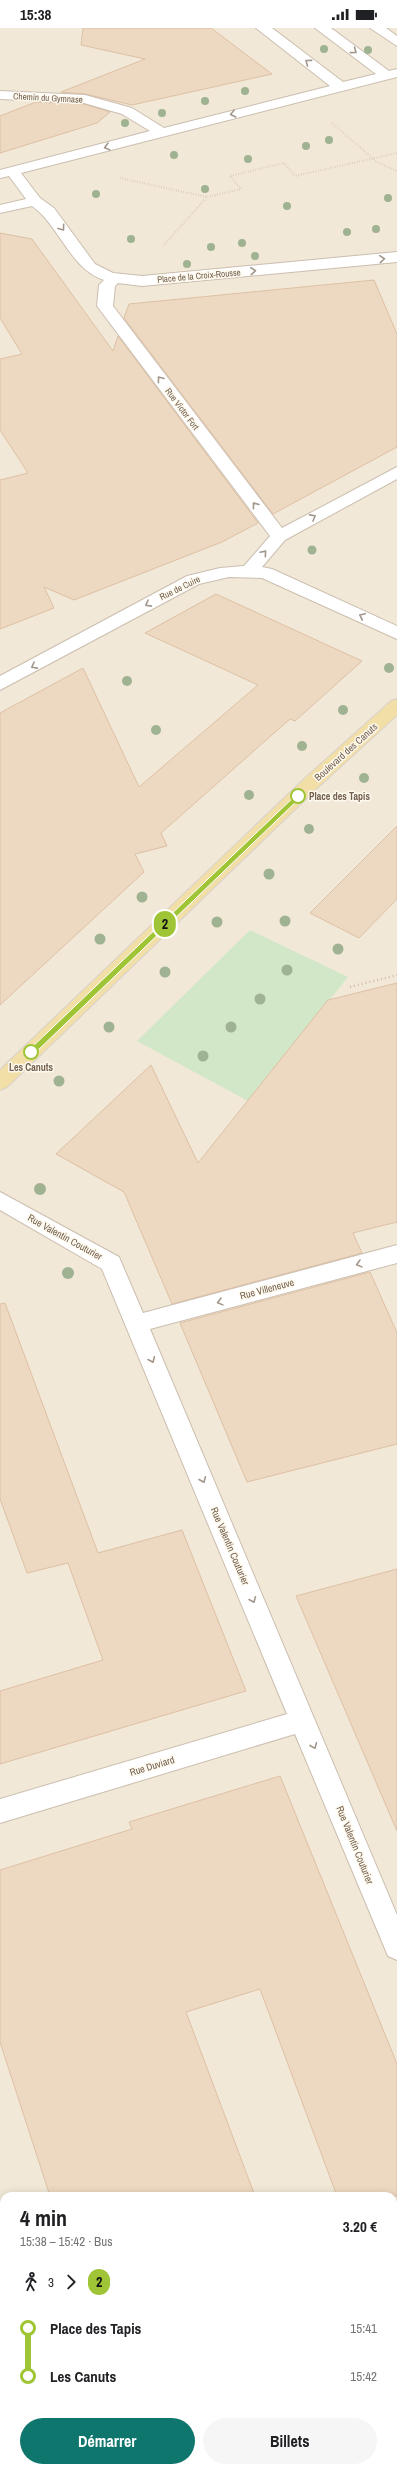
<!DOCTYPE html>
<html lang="fr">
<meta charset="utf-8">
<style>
body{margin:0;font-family:"Archivo Narrow",sans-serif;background:#f6f6f6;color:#202124;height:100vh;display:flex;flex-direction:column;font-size:15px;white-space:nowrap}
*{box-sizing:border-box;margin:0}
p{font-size:13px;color:#757577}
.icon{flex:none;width:22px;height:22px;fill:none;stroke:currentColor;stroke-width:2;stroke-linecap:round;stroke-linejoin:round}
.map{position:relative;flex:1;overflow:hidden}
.panel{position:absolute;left:0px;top:2164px;width:397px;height:280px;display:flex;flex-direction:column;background:#fff;border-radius:12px 12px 0 0;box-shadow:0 2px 10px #0003}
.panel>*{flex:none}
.badge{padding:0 8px;border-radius:13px;font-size:14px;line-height:26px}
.map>.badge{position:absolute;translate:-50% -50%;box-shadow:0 0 0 2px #fff}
.legs{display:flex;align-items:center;gap:6px;height:44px;padding:0 20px;font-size:13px}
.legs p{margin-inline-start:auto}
.summary{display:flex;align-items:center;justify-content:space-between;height:68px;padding:0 20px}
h1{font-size:22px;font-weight:700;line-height:30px}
.primary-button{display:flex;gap:8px;margin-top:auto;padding:8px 20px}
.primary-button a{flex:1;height:46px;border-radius:24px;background:#0f766e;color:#fff;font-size:16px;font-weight:700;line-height:46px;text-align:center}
.primary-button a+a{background:#f6f6f6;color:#202124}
ul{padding:0 20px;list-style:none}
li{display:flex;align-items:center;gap:14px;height:48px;font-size:15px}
li i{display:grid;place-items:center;width:6px;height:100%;margin:0 5px;background:currentColor}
li i::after{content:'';width:10px;height:10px;margin:-5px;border:3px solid;border-radius:50%;background:#fff}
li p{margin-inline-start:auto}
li:first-child i{background:linear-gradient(#0000 50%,currentColor 0)}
li:last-child i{background:linear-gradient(currentColor 50%,#0000 0)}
.status{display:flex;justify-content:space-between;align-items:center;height:28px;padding:0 20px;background:#fff;direction:ltr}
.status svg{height:11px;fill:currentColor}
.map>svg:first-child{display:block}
.residential{fill:#f1e8d7;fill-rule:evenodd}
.green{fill:#d1e7c7}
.building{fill:#edd8c2;stroke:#dec0a4}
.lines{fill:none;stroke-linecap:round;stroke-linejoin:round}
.minor-casing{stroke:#cbbeaf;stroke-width:2}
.major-casing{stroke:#d8d2cd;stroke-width:2}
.path-far1{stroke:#d2bba5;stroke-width:2;stroke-dasharray:0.5 2;stroke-linecap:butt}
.path{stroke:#d2bba5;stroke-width:2.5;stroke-dasharray:1 3;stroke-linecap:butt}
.minor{fill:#fff;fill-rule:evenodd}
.major{fill:#f2dea7;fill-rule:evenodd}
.tree{fill:#9fb291}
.oneway{stroke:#a3978c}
.line-1{fill:#9fc536;stroke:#fff}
.stop-1-dot{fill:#fff;stroke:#9fc536;stroke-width:2}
.labels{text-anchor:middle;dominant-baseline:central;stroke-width:3;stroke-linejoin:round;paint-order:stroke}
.far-street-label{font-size:9px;fill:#725f4e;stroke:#fdf9ee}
.street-label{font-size:10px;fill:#725f4e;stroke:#fdf9ee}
.stop-label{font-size:10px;font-weight:bold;fill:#725f4e;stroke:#fdf9ee;text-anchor:start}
</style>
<div class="status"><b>15:38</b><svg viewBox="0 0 49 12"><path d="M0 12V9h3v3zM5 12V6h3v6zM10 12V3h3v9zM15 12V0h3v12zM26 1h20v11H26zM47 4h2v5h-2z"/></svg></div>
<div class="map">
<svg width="397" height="2444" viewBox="0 0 397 2444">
<rect width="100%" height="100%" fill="#faf5e8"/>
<path class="residential" d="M 0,0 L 397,0 L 397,2444 L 0,2444 ZM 4,2168 L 393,2168 L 393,2440 L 4,2440 Z"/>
<path class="green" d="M 250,902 L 348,949 L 248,1073 L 137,1013 Z"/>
<path class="building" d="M 83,0 L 211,0 L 272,46 L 132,77 L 85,66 L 61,64 L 145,31 L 81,17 Z
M 36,74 L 84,76 L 110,84 L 97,95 L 0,125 L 0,88 Z
M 0,205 L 32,211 L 113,323 L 118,308 L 258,495 L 222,514 L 74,572 L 44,559 L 54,580 L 0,601 L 0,452 L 28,445 L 0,402 L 0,331 L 22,326 L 0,290 Z
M 374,252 L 397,306 L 397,419 L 273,486 L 124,290 L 129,276 Z
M 216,566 L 362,633 L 295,693 L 290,691 L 161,805 L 167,818 L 135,826 L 144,844 L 0,977 L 0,685 L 83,640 L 139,759 L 258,657 L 145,605 Z
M 397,798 L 397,871 L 359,910 L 310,885 Z
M 397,955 L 397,1194 L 353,1205 L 362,1225 L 172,1276 L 124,1164 L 56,1126 L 151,1037 L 198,1135 L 328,972 Z
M 370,1244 L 397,1305 L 397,1416 L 247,1454 L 180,1295 Z
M 5,1275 L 98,1525 L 182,1502 L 246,1663 L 0,1736 L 0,1663 L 103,1632 L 68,1535 L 27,1545 L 0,1471 L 0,1276 Z
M 397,1541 L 397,1803 L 296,1568 Z
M 280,1748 L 397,2036 L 397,2168 L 337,2168 L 260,1961 L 186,1984 L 255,2168 L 50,2168 L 0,2014 L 0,1842 L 132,1801 L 129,1794 Z"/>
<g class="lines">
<g class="minor-casing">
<path id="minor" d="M 256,0 L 272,0 L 343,54 L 376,46 L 315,0 L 331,0 L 389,43 L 397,41 L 397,49 L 21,145 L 40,170 L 54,180 L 95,236 L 113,245 L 142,248 L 397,224 L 397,234 L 142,258 L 118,255 L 115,258 L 113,278 L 282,500 L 397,439 L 397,451 L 285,512 L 262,539 L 272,541 L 397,598 L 397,611 L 262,550 L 229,549 L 199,556 L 0,662 L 0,648 L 187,548 L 220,540 L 244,538 L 270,508 L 97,278 L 99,257 L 104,252 C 70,241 60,198 32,178 L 0,185 L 0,177 L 26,171 L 9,148 L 0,150 L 0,142 L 150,103 L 122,86 L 84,75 L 0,71 L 0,63 L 85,67 L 132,80 L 164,100 L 330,58 Z
M 370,0 L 386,0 L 397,8 L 397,18 Z
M 0,1164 L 119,1229 L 143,1285 L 397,1217 L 397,1235 L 150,1301 L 397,1887 L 397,1932 L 388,1928 L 295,1706 L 0,1795 L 0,1771 L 287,1686 L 102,1241 L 0,1182 Z"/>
</g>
<g class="major-casing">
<path id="major" d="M 397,671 L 397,687 L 316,761 L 7,1059 L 0,1062 L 0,1042 L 302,753 L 391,673 Z"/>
</g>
<path class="path-far1" d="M 332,95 L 377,134 L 397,143
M 120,150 L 207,169
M 164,217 L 207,169 L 241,161 L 230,148 L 284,135 L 295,148 L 397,125"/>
<path class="path" d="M 350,959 L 397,947"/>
<use href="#minor" class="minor"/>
<use href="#major" class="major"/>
</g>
<g class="tree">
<circle cx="324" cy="21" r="4"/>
<circle cx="368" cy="22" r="4"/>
<circle cx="245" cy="63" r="4"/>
<circle cx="205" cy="73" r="4"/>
<circle cx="162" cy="85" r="4"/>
<circle cx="125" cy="95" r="4"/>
<circle cx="329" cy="112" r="4"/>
<circle cx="306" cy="118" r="4"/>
<circle cx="174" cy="127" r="4"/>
<circle cx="248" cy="131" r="4"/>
<circle cx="205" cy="161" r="4"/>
<circle cx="96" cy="166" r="4"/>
<circle cx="388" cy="170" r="4"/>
<circle cx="287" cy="178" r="4"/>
<circle cx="376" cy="201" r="4"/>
<circle cx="347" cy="204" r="4"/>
<circle cx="131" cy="211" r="4"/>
<circle cx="242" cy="215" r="4"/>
<circle cx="211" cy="219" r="4"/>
<circle cx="255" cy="228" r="4"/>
<circle cx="187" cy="236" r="4"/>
<circle cx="312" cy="522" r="4.5"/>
<circle cx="389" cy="640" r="5"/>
<circle cx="127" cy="653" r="5"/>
<circle cx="343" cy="682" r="5"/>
<circle cx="156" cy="702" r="5"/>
<circle cx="302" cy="718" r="5"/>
<circle cx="364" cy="750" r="5"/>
<circle cx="249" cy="767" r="5"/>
<circle cx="309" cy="801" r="5"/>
<circle cx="269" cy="846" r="5.5"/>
<circle cx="142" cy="869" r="5.5"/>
<circle cx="285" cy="893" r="5.5"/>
<circle cx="217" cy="894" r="5.5"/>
<circle cx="100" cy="911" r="5.5"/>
<circle cx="338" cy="921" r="5.5"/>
<circle cx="287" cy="942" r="5.5"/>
<circle cx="165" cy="944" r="5.5"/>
<circle cx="260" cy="971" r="5.5"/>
<circle cx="109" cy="999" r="5.5"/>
<circle cx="231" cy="999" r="5.5"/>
<circle cx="203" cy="1028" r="5.5"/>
<circle cx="59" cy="1053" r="5.5"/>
<circle cx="40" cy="1161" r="6"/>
<circle cx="68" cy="1245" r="6"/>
</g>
<defs><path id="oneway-chevron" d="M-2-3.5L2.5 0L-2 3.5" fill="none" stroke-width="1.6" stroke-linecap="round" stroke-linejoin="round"/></defs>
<g class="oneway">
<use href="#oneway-chevron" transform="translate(354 23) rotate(37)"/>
<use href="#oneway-chevron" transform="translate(308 34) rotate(-143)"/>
<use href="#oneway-chevron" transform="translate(233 86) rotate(166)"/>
<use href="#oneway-chevron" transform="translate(107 119) rotate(165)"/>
<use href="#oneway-chevron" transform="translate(62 200) rotate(54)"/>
<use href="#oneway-chevron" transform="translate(382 231) rotate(-5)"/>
<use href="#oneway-chevron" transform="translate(253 243) rotate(-5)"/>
<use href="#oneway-chevron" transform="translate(160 351) rotate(-127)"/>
<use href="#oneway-chevron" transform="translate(255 477) rotate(-128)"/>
<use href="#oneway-chevron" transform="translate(313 489) rotate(-29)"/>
<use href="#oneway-chevron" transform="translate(264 525) rotate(-49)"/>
<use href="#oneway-chevron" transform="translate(148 576) rotate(152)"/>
<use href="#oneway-chevron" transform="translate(362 588) rotate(-155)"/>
<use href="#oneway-chevron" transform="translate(34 638) rotate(152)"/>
<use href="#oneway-chevron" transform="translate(359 1236) rotate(165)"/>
<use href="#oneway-chevron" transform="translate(220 1274) rotate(165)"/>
<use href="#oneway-chevron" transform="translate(152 1332) rotate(67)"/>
<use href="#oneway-chevron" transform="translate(203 1452) rotate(67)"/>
<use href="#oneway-chevron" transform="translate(253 1572) rotate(67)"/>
<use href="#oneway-chevron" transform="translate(314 1718) rotate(68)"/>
</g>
<path class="line-1" d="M 298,765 L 301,769 L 34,1026 L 29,1026 L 29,1022 Z"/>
<g class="stop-1-dot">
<circle cx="298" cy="768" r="7"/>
<circle cx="31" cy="1024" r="7"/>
</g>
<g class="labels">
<g class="far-street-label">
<text transform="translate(48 70) rotate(3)">Chemin du Gymnase</text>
<text transform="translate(199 248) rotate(-5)">Place de la Croix-Rousse</text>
<text transform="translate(182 381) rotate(53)">Rue Victor Fort</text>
<text transform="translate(180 560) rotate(-26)">Rue de Cuire</text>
</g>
<g class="street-label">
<text transform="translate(346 724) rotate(-42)">Boulevard des Canuts</text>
<text transform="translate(65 1209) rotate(29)">Rue Valentin Couturier</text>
<text transform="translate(267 1261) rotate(-15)">Rue Villeneuve</text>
<text transform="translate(230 1518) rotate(67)">Rue Valentin Couturier</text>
<text transform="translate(152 1738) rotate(-17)">Rue Duviard</text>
<text transform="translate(355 1817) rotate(68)">Rue Valentin Couturier</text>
</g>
<g class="stop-label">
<text x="309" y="768">Place des Tapis</text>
<text x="31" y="1039" text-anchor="middle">Les Canuts</text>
</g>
</g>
</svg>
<b class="badge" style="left:165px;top:896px;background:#9fc536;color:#111">2</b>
<section class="panel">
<div class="summary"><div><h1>4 min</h1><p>15:38 – 15:42 · Bus</p></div><b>3.20 €</b></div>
<div class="legs"><svg class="icon" aria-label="walk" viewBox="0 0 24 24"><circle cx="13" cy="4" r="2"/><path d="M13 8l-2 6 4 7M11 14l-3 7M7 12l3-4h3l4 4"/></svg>3<svg class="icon" aria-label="forward" viewBox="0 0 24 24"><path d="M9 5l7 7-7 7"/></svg><b class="badge" style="background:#9fc536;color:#111">2</b></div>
<ul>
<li><i style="color:#9fc536"></i><b>Place des Tapis</b><p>15:41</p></li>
<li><i style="color:#9fc536"></i><b>Les Canuts</b><p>15:42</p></li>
</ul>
<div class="primary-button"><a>Démarrer</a><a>Billets</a></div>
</section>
</div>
